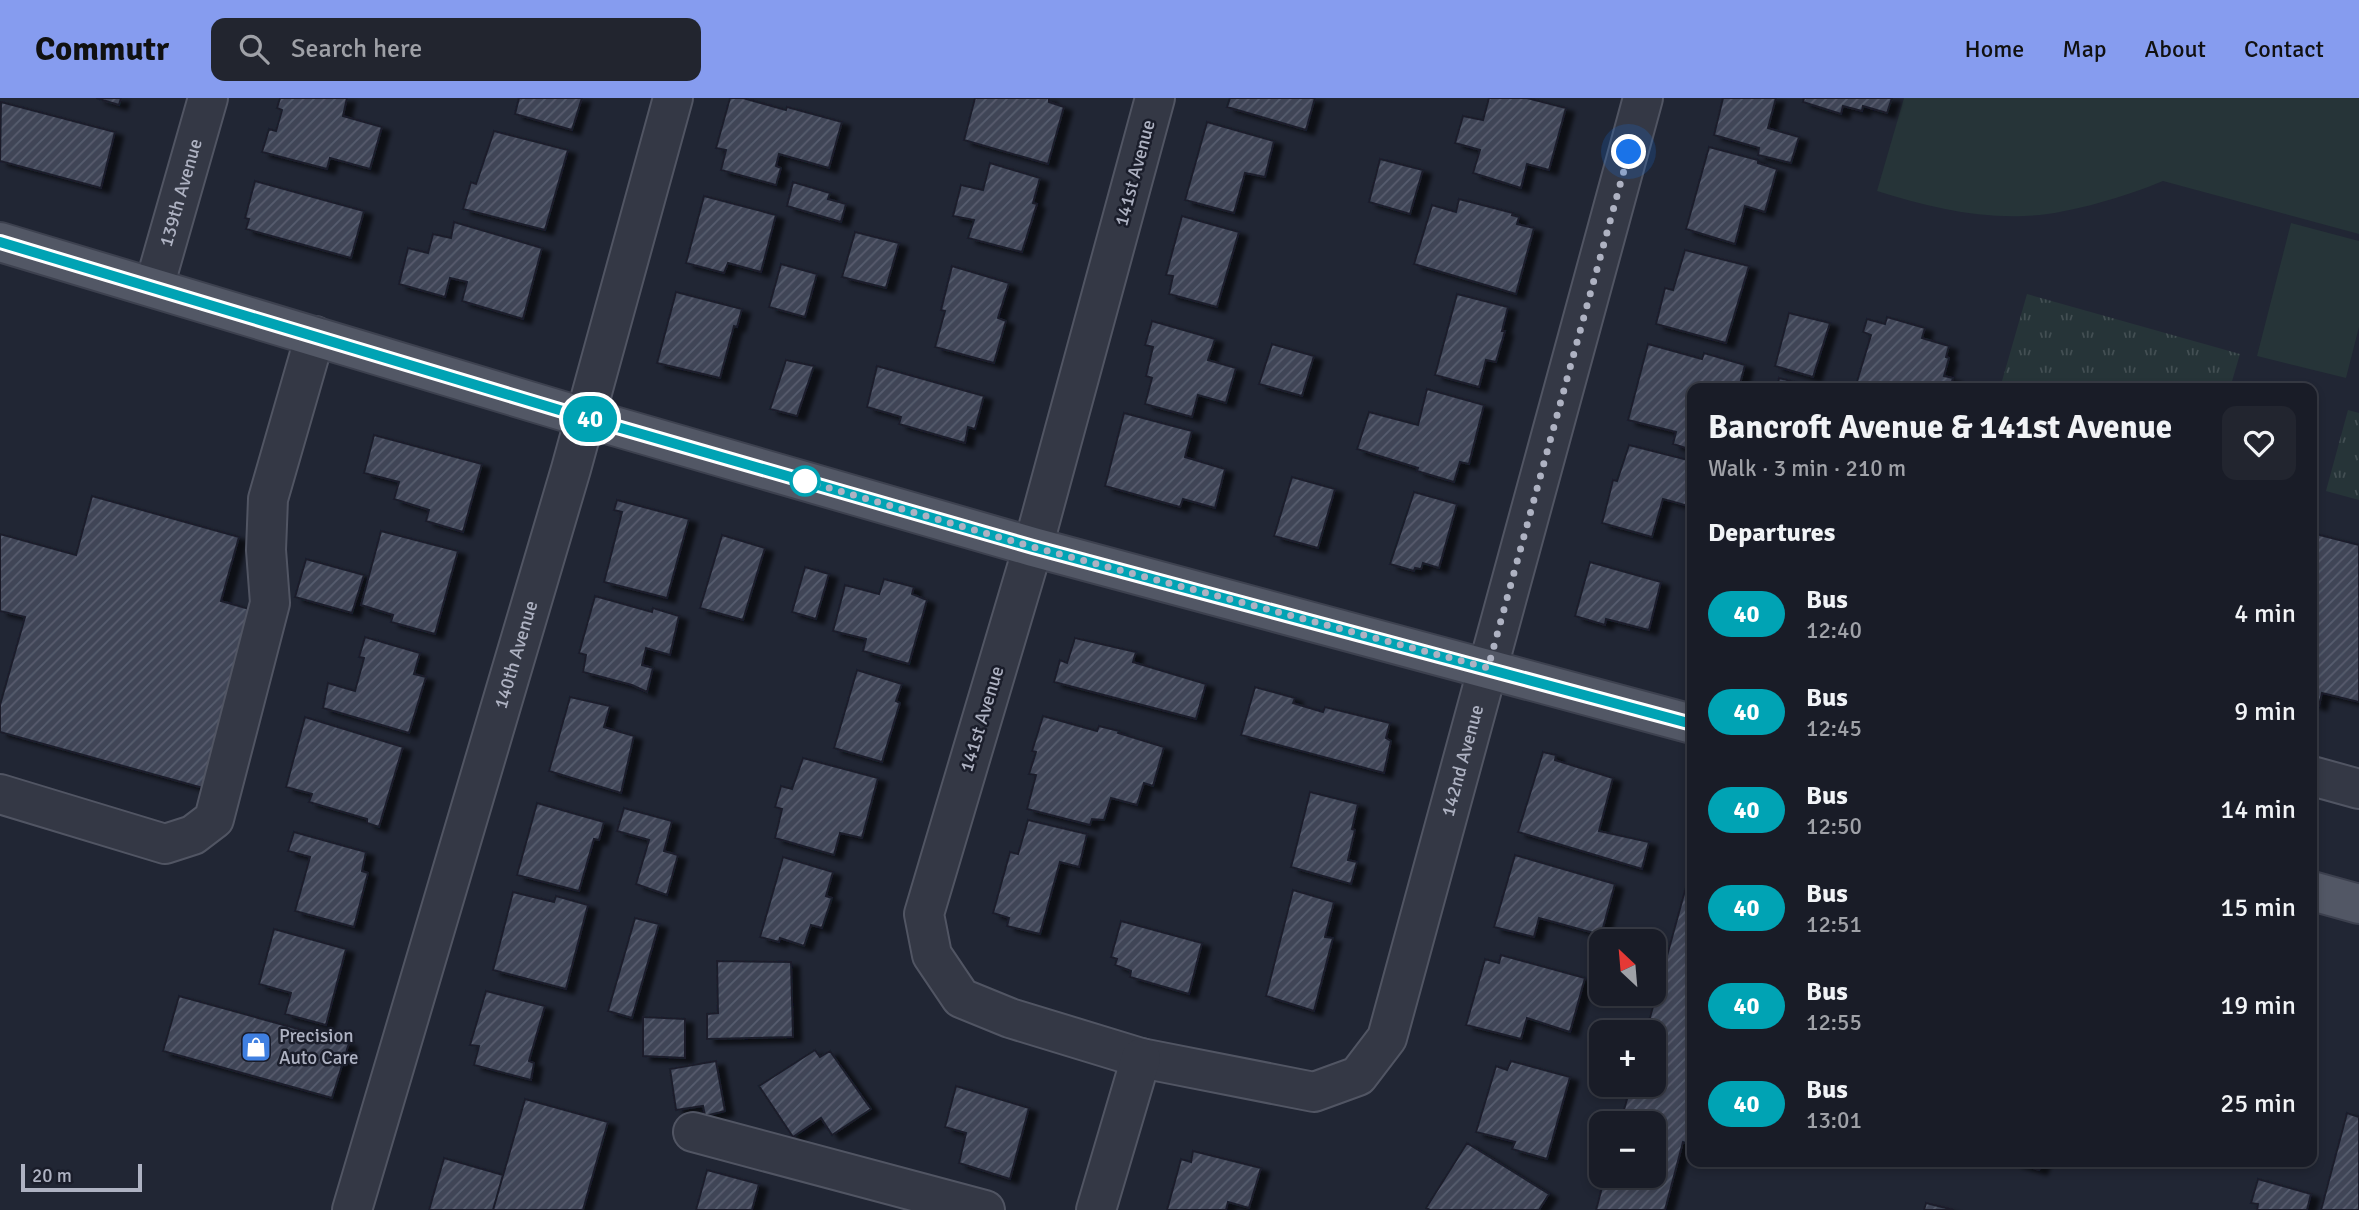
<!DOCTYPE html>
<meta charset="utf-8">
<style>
body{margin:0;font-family:Signika,sans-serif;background:#22252f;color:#f1f3f6;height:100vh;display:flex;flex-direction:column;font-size:26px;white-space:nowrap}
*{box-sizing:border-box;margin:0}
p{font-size:23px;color:#9fa1a7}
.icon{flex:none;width:38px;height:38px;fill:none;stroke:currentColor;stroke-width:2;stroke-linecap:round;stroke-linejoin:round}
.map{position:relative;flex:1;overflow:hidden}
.drawer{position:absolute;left:1687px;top:285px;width:630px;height:784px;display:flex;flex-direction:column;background:#191c27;border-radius:14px;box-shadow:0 4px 10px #0003,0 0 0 2px #373a44}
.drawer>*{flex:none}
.badge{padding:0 14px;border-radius:23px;font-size:24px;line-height:46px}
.needle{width:46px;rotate:334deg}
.buttons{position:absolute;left:1589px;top:831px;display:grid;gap:14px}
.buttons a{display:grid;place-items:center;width:77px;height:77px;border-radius:14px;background:#191c27;box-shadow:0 4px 10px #0003,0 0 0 2px #373a44;font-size:35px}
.scale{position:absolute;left:21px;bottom:18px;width:121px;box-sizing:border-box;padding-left:7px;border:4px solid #aeb2c2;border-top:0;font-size:19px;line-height:24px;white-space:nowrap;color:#aeb2c2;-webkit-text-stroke:5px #1a1d2a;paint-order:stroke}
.you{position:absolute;width:35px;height:35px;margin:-18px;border:5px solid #fff;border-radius:50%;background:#1a73e8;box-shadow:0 0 0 10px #1a73e833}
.map>.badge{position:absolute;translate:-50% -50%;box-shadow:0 0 0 4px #fff}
h2{padding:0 21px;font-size:26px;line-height:63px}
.round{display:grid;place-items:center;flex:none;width:74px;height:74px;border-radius:14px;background:#22252f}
.headline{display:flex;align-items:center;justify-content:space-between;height:119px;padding:0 21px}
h1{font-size:33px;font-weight:700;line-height:52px}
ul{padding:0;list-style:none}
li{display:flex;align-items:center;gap:21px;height:98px;padding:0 21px}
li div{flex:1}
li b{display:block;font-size:26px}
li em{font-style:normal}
li .badge{min-width:77px;font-weight:700;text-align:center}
header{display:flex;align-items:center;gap:42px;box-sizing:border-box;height:98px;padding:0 35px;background:#869cef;color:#111}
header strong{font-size:33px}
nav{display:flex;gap:38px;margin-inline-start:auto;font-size:24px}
.search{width:490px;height:63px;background:#22252f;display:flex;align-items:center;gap:18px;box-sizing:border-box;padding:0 24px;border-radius:14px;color:#9fa1a7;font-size:26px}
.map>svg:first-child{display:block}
.grass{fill:#263438}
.park{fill:url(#park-tufts)}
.building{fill:url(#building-hatch);stroke:#1b1f2c;stroke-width:2;filter:url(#shadow)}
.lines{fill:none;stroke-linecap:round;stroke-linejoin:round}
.minor-casing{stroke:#515563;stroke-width:42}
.major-casing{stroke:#3d414f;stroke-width:42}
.minor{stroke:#343845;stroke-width:38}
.major{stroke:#525765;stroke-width:38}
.line-casing{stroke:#fff;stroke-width:16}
.line{stroke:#00a3b4;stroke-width:10}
.walk{stroke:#aeb2c2;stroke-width:7;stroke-dasharray:0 12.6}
.stop-dot{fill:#fff;stroke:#00a3b4;stroke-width:3.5}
.labels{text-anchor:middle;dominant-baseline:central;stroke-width:5;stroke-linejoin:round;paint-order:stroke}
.street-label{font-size:19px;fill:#aeb2c2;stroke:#1a1d2a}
.poi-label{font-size:19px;fill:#aeb2c2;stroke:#1a1d2a;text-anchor:start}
</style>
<header>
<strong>Commutr</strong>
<div class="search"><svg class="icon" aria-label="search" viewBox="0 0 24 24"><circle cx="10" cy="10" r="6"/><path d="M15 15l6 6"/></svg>Search here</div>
<nav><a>Home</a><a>Map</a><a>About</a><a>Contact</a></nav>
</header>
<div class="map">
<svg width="2359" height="1112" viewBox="0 0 2359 1112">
<defs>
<pattern id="park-tufts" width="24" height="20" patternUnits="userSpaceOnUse" patternTransform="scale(1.75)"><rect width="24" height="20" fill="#263438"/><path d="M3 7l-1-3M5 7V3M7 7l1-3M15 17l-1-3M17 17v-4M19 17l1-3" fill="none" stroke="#434f53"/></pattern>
<pattern id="building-hatch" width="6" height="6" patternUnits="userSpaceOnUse" patternTransform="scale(1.75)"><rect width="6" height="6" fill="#3f4557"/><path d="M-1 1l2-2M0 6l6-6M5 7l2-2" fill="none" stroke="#585d6e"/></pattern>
<filter id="shadow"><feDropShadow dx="8" dy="4.5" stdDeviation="2" flood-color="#0009"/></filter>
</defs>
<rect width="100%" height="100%" fill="#212634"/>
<path class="grass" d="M 1904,0 L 2359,0 L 2359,136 L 2163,83 C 2125,99 2065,117 2024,118 C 1974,120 1924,108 1877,93 Z
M 2291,125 L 2359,143 L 2359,229 L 2346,280 L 2257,258 Z"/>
<path class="park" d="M 2027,196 L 2240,256 L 2230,290 L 2000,290 Z
M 2348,312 L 2359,315 L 2359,402 L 2326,393 Z"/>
<path class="building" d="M 96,0 L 121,0 L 119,7 Z
M 280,0 L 347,0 L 343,18 L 382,29 L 370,71 L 330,60 L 327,71 L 262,54 L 269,31 L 276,33 L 282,12 L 277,10 Z
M 519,0 L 582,0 L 572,32 L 515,16 Z
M 730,0 L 743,0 L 786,12 L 787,9 L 842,24 L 829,70 L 779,56 L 776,68 L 781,70 L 776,87 L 721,72 L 726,52 L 716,50 Z
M 975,0 L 1049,0 L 1049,4 L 1064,9 L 1048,66 L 964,42 Z
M 1230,0 L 1315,0 L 1306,32 L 1227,9 Z
M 1489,0 L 1527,0 L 1566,10 L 1549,72 L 1527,66 L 1521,90 L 1473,75 L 1480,52 L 1455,45 L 1463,18 L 1483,22 Z
M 1723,0 L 1776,0 L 1768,30 L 1799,39 L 1791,65 L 1758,57 L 1759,50 L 1714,37 Z
M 1804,0 L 1892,0 L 1887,15 L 1863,8 L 1862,13 L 1843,8 L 1841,16 L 1803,4 Z
M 1,4 L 115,34 L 101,90 L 0,63 Z
M 1207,24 L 1274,43 L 1265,79 L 1245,75 L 1234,115 L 1185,102 Z
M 494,33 L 568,52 L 545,132 L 463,111 L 471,84 L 476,86 Z
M 1709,49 L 1758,62 L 1758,65 L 1777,71 L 1765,114 L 1745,108 L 1735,146 L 1686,131 Z
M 1380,61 L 1423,72 L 1410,116 L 1369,104 Z
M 990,65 L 1040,80 L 1033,105 L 1037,106 L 1022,154 L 968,140 L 974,122 L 953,118 L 961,87 L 983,92 Z
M 255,83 L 364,113 L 351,160 L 246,131 L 249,121 L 245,120 Z
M 793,84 L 830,95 L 828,101 L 846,106 L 841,124 L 787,108 Z
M 704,98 L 776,117 L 761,174 L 728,165 L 724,175 L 686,165 Z
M 1459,101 L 1513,115 L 1512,117 L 1519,119 L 1517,126 L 1534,130 L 1516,196 L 1414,166 L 1432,107 L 1456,114 Z
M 1182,118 L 1239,134 L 1217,209 L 1169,196 L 1173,178 L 1166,177 Z
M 454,124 L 542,150 L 523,221 L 462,203 L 467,184 L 450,180 L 445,199 L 399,186 L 408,150 L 428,155 L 433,136 L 451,140 Z
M 855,134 L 899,145 L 886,190 L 842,179 Z
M 1685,152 L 1749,168 L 1726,245 L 1656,226 L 1665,190 L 1673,192 Z
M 781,166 L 817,176 L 805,219 L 769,209 Z
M 952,168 L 1009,185 L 998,220 L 1006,223 L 994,265 L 935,249 L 945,213 L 941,212 Z
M 676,194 L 742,211 L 737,229 L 734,228 L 720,280 L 657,265 Z
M 1457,196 L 1508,209 L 1502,233 L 1505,233 L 1496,264 L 1486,262 L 1479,289 L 1435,277 Z
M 1789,215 L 1830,225 L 1813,279 L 1775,268 Z
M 1887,219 L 1925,230 L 1922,240 L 1949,248 L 1946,259 L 1949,260 L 1944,278 L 1953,280 L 1950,290 L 1855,290 L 1871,237 L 1863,234 L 1867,221 L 1885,226 Z
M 1152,223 L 1215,241 L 1208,262 L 1236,270 L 1226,305 L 1198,297 L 1192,319 L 1145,306 L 1152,280 L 1146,278 L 1153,249 L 1145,247 Z
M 1272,246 L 1314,258 L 1302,298 L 1259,286 Z
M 1648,246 L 1702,261 L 1704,255 L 1745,267 L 1739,290 L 1692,290 L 1692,352 L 1673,346 L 1676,334 L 1628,322 Z
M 786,262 L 814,268 L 797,318 L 770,311 Z
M 877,268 L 984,298 L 975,331 L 968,329 L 965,345 L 899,326 L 901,319 L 867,309 Z
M 1779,280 L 1810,288 L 1810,290 L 1777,290 Z
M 1427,291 L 1484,307 L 1469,366 L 1460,364 L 1454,384 L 1417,373 L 1418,370 L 1357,351 L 1369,314 L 1418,327 Z
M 1124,315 L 1192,333 L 1185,359 L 1225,371 L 1215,410 L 1183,401 L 1180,409 L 1105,388 Z
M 374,337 L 482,366 L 463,434 L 426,423 L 429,412 L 394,401 L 399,384 L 364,375 Z
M 1629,347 L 1692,363 L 1692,409 L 1663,401 L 1652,439 L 1602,425 L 1613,382 L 1617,383 Z
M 1292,379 L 1335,391 L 1318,450 L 1274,438 Z
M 1414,394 L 1457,406 L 1439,470 L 1423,465 L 1421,471 L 1415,470 L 1414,473 L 1390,466 Z
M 92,398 L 239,439 L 221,503 L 253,512 L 203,690 L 0,634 L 0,607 L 25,519 L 0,513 L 0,436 L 76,457 Z
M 617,402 L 689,421 L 667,500 L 604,484 L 622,414 L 614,412 Z
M 381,433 L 458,453 L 435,536 L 391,524 L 393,517 L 361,507 Z
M 2312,435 L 2359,447 L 2359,604 L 2322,595 L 2319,608 L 2312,606 Z
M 722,437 L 765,450 L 743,522 L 700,510 Z
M 306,461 L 364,477 L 352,515 L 295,499 Z
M 1590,464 L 1661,484 L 1649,532 L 1606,521 L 1605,527 L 1575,518 Z
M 805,469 L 829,476 L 816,521 L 792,514 Z
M 884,481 L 914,489 L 912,496 L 927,502 L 909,566 L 863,553 L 866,541 L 833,533 L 845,487 L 879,496 Z
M 595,498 L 652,514 L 653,510 L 679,518 L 670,557 L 646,550 L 642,567 L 653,570 L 647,594 L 632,587 L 583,574 L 586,557 L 579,555 Z
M 365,539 L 420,555 L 414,576 L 426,579 L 409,635 L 323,610 L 328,585 L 355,593 L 364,560 L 359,559 Z
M 1075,540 L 1136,554 L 1133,564 L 1206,586 L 1196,621 L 1054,584 L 1060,562 L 1067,565 Z
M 857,572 L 902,586 L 896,603 L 900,605 L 882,664 L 834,650 Z
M 1255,589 L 1295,600 L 1293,605 L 1323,614 L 1325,609 L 1390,625 L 1386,640 L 1391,643 L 1384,675 L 1241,637 Z
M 570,599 L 610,608 L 604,629 L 634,638 L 621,695 L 549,673 Z
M 1043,618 L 1097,633 L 1099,628 L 1119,633 L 1118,635 L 1164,649 L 1153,688 L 1144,685 L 1137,707 L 1111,700 L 1104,722 L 1092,721 L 1090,727 L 1027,711 L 1036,677 L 1029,676 L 1036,654 L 1032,653 Z
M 305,619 L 403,649 L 379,729 L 367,725 L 367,721 L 309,704 L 312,696 L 286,689 Z
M 1543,654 L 1556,657 L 1555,662 L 1613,680 L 1599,733 L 1649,744 L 1642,771 L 1518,734 Z
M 803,660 L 878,680 L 862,740 L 840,735 L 834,757 L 775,740 L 782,711 L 775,709 L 781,688 L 792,691 Z
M 1310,694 L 1358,706 L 1352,731 L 1355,732 L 1348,762 L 1357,764 L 1351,786 L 1291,769 Z
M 537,705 L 604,724 L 599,742 L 594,741 L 579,793 L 517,777 Z
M 624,710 L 672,723 L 664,753 L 678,757 L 667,797 L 636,786 L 649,742 L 617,733 Z
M 1028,722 L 1087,736 L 1079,769 L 1060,764 L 1040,836 L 1007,828 L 1009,820 L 993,815 L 1010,754 L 1018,756 Z
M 294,734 L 366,754 L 362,773 L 368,775 L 354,829 L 295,813 L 310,759 L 288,753 Z
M 1515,757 L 1615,786 L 1601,837 L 1539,820 L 1534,839 L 1494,829 Z
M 783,759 L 833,774 L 826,798 L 832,800 L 822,830 L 811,827 L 804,848 L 780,840 L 779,844 L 760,839 Z
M 1692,767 L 1692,1047 L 1683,1044 L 1665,1112 L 1596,1112 L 1605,1078 L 1654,1078 L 1654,1026 L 1620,1026 L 1631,987 L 1654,987 L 1654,934 L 1646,934 Z
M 1293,792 L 1334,804 L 1325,839 L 1333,840 L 1314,913 L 1266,898 Z
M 513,794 L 554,804 L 556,798 L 588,807 L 566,891 L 493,872 Z
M 635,820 L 659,826 L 632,920 L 608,913 Z
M 1121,823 L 1202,845 L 1189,896 L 1130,879 L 1131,873 L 1115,867 L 1117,861 L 1111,859 Z
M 274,831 L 346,851 L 326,927 L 285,916 L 291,895 L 259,886 Z
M 1501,857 L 1585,880 L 1570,934 L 1527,920 L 1521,941 L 1466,927 L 1485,861 L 1499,865 Z
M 717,863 L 791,864 L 793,939 L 707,941 L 707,916 L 718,915 Z
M 486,893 L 545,908 L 529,963 L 534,965 L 531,982 L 474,967 L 479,948 L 470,947 Z
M 179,898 L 349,945 L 332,1000 L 163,953 Z
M 643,919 L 685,921 L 685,960 L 643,958 Z
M 815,952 L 820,959 L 830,953 L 871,1011 L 832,1037 L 821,1020 L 793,1039 L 759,988 Z
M 716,963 L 725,1013 L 705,1018 L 703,1008 L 676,1012 L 670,971 Z
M 1511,963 L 1570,979 L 1547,1061 L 1512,1051 L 1515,1044 L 1476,1034 L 1496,968 L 1507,972 Z
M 956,988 L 1029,1010 L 1010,1081 L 959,1065 L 966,1035 L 945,1029 Z
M 525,1001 L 608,1024 L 583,1112 L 493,1112 Z
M 2347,1015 L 2359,1019 L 2359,1112 L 2321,1112 Z
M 1467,1045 L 1549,1096 L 1539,1112 L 1430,1112 L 1426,1110 Z
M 1193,1053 L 1261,1070 L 1249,1110 L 1228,1104 L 1226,1112 L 1167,1112 L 1181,1061 L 1191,1064 Z
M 444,1060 L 503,1077 L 493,1112 L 429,1112 Z
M 2013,1064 L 2042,1064 L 2039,1072 Z
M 707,1072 L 759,1086 L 752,1112 L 696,1112 Z
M 2258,1081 L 2311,1096 L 2307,1112 L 2257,1112 L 2258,1106 L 2251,1105 Z
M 1926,1105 L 1954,1112 L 1924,1112 Z"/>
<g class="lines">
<g class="minor-casing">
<g id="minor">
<path id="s1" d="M 1155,0 L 1033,449 L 924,816 L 932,857 L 961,900 L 1010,920 L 1141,960 L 1314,994 L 1358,978 L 1387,940 L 1643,0"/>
<path id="s2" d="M 154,189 L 208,0"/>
<path d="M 2312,678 L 2359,691"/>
<path d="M 0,696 L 165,746 L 193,737 L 214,721 L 270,505 L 266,452 L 268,401 L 315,238"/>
<path d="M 693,1034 L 985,1112"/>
<path id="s3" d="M 352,1112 L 571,371 L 673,0"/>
<path d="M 1096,1112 L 1141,960"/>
</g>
</g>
<g class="major-casing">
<path id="major" d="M 0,144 L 586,320 L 1033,449 L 1692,626
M 2312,793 L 2359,806"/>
</g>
<use href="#minor" class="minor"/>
<use href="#major" class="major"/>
</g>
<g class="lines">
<g class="line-casing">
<path id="line" d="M 0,144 L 586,320 L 1033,449 L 1692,626"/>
</g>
<use href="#line" class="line"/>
<path class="walk" d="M 805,383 L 1033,449 L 1488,570 L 1629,54"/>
</g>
<defs>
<g id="shop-square" transform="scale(1.575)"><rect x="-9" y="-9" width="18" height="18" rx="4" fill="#3f7fe0" stroke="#1a1d2a"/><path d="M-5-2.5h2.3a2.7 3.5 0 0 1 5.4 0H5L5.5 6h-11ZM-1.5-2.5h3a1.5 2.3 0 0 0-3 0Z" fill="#fff"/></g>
</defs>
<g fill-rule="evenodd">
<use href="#shop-square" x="256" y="949"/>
</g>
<circle class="stop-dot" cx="805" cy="383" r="14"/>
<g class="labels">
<g class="street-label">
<text transform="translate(1135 75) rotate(-75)">141st Avenue</text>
<text stroke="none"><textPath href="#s2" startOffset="98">139th Avenue</textPath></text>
<text stroke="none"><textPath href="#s3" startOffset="579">140th Avenue</textPath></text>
<text transform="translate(982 621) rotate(-73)">141st Avenue</text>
<text stroke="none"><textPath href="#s1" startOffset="1690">142nd Avenue</textPath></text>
</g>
<g class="poi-label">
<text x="279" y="938">Precision<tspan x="279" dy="22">Auto Care</tspan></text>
</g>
</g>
</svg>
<div class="buttons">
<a><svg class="needle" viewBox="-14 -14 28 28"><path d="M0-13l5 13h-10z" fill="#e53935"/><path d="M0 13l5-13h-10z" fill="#9fa1a7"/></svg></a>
<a>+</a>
<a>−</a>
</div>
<div class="scale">20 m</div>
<div class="you" style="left:1629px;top:54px"></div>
<b class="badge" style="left:590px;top:321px;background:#00a3b4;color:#fff">40</b>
<section class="drawer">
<div class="headline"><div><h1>Bancroft Avenue &amp; 141st Avenue</h1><p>Walk · 3 min · 210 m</p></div><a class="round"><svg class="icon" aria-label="heart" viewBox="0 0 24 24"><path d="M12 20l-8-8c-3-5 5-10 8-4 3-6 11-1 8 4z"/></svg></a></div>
<h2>Departures</h2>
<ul>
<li><span class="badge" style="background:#00a3b4;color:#fff">40</span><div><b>Bus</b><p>12:40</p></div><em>4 min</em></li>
<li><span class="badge" style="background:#00a3b4;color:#fff">40</span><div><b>Bus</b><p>12:45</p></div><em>9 min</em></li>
<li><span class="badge" style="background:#00a3b4;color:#fff">40</span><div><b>Bus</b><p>12:50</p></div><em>14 min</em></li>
<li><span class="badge" style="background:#00a3b4;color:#fff">40</span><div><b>Bus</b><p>12:51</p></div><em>15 min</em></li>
<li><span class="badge" style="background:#00a3b4;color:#fff">40</span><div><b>Bus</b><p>12:55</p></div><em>19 min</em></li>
<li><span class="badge" style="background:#00a3b4;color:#fff">40</span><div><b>Bus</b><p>13:01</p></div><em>25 min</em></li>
</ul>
</section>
</div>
